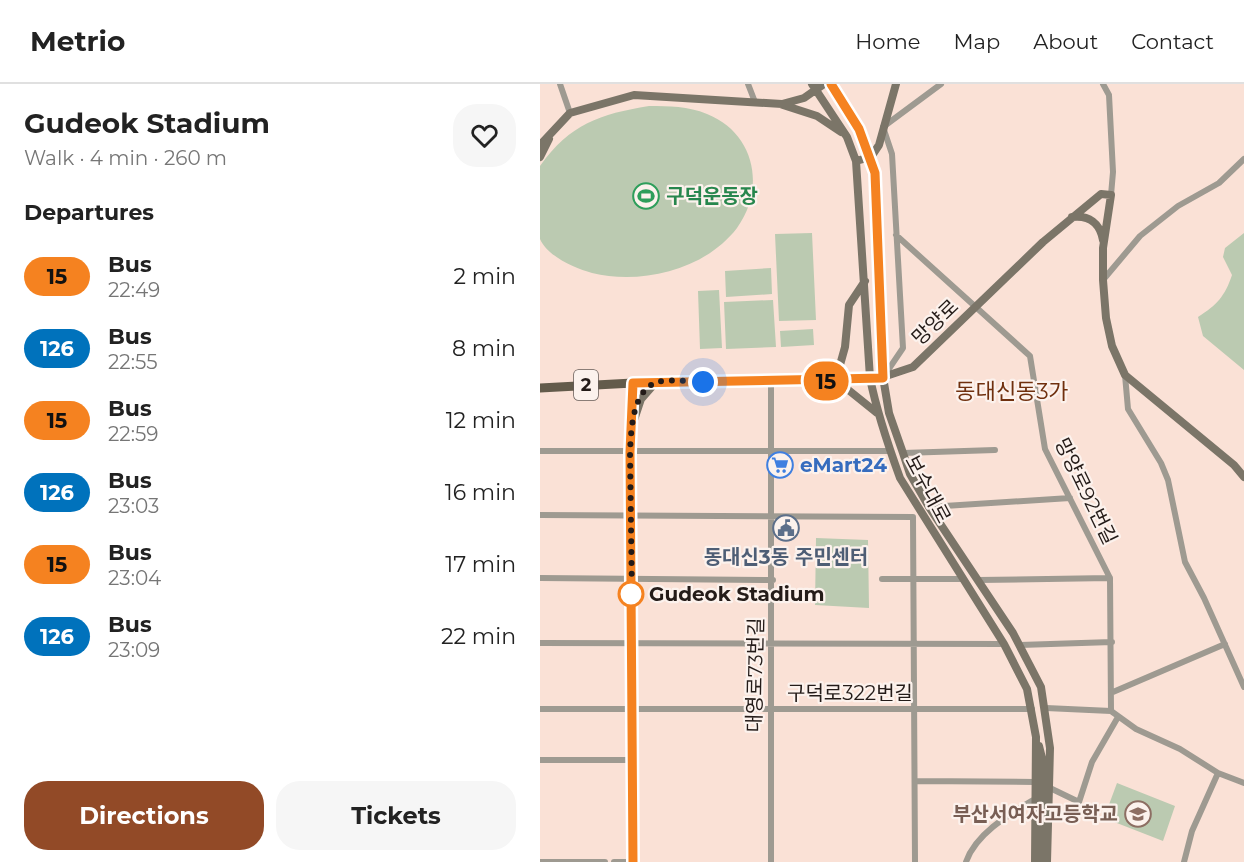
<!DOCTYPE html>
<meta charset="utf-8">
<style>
body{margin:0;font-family:Montserrat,"Noto Sans KR",sans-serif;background:#f6f6f6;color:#222;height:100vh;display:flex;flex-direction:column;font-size:22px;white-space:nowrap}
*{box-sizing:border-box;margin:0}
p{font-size:20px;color:#767676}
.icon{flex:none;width:33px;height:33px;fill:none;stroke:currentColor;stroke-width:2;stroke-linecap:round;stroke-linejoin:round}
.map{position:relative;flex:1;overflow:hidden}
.details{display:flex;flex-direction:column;background:#fff;width:540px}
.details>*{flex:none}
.badge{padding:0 12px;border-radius:20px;font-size:21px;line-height:39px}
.you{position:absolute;width:30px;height:30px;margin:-15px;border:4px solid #fff;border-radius:50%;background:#1a73e8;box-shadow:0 0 0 9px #1a73e833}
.map>.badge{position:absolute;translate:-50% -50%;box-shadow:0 0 0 3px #fff}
h2{padding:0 24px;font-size:22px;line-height:54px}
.round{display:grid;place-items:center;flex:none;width:63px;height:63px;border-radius:24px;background:#f6f6f6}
.summary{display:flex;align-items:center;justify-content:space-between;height:102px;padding:0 24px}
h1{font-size:28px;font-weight:700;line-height:45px}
.action{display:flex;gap:12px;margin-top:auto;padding:12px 24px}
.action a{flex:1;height:69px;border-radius:24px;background:#924a27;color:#fff;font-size:24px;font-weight:700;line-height:69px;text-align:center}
.action a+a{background:#f6f6f6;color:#222}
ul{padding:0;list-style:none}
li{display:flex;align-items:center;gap:18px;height:72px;padding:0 24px}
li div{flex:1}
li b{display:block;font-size:22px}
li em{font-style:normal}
li .badge{min-width:66px;font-weight:700;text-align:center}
header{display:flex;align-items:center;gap:36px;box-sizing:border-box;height:84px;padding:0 30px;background:#fff;border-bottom:2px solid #e0e0e0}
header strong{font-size:28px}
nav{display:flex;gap:33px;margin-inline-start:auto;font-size:21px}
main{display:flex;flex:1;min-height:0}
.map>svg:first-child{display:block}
.green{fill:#bbcab1}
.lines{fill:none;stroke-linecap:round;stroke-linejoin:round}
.street{stroke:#9e9a91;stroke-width:6}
.secondary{stroke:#7b7568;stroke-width:8}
.primary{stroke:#635b4b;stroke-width:9}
.line-casing{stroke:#fff;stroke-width:14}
.line{stroke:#f58220;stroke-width:9}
.walk{stroke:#241b18;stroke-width:6;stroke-dasharray:0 10.8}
.stop-dot{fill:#fff;stroke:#f58220;stroke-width:3}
.labels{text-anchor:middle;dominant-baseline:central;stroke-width:4.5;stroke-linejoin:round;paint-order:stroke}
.shield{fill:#fcf2ed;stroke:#655c58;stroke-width:1.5}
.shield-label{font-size:18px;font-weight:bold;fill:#241b18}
.leisure-label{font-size:20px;font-weight:bold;fill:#27864d;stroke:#fcf2ed;text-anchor:start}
.street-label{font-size:20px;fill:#241b18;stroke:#fcf2ed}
.shop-label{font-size:20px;font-weight:bold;fill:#366cbe;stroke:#fcf2ed;text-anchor:start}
.service-label{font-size:20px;font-weight:bold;fill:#4e5e75;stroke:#fcf2ed}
.stop-label{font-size:20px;font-weight:bold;fill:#241b18;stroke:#fcf2ed;text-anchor:start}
.education-label{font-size:20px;font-weight:bold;fill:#785e54;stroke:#fcf2ed;text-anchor:end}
.quarter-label{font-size:22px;fill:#70300e;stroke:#fcf2ed}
</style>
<header>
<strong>Metrio</strong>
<nav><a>Home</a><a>Map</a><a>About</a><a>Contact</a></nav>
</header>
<main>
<section class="details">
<div class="summary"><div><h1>Gudeok Stadium</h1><p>Walk · 4 min · 260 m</p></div><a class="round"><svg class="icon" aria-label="heart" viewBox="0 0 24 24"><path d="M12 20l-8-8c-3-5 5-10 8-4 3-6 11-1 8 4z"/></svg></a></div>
<h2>Departures</h2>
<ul>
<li><span class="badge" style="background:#f58220;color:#111">15</span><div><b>Bus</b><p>22:49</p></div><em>2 min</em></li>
<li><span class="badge" style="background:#0072bc;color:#fff">126</span><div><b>Bus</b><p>22:55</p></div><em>8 min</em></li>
<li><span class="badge" style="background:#f58220;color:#111">15</span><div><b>Bus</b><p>22:59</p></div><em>12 min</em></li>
<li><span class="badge" style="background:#0072bc;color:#fff">126</span><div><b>Bus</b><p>23:03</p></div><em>16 min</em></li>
<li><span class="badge" style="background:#f58220;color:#111">15</span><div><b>Bus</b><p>23:04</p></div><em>17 min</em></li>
<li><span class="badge" style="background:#0072bc;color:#fff">126</span><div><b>Bus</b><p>23:09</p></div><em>22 min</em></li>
</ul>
<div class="action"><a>Directions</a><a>Tickets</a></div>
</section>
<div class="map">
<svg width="704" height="778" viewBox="0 0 704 778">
<rect width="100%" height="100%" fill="#fae1d6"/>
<path class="green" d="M 109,22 C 129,22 148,22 167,30 C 215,49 226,104 197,144 C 165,186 101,201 52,189 C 35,184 8,173 0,155 C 0,144 0,97 0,82 C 30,40 60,30 109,22 Z
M 272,149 L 276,236 L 239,237 L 235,150 Z
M 704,149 L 704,286 L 663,252 L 658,233 C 677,221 685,212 692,191 L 683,173 L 685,164 Z
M 231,184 L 232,210 L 186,213 L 185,187 Z
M 179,206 L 182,264 L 160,265 L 158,207 Z
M 233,216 L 236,263 L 186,265 L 184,218 Z
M 273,245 L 274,261 L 241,263 L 240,247 Z
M 276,454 L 328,456 L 329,524 L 275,521 Z
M 577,699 L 635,722 L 623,757 L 564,734 Z"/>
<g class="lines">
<path class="street" d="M 20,0 L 30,29
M 208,0 L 215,18
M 563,0 L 569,11 L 573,88 L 571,111
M 356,151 L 490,272 L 505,365 L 570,494 L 571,627
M 563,196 L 600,152 L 638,122 L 679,99 L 704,75
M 585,291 L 588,325 L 621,379 L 628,396 L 645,478 L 664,514 L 704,603
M 344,292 L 363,264 L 352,70 L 343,43 L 401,0
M 231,297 L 231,778
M 0,367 L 350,367
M 363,369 L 455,366
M 389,423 L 530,414
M 0,431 L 373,433
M 373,433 L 375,778
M 0,494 L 233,496
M 342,495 L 423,495
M 438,496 L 570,494
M 0,559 L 464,560
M 480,561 L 572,558
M 573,608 L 685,560
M 506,624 L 571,627 L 596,645 L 640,665 L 678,689 L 704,699
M 0,625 L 492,625
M 0,676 L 93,676
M 376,697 L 495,698
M 510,704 L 539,718 L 552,678 L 578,633
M 0,778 L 65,778
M 74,778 L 93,778
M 426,778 C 436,749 470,730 495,715
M 644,778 L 652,747 L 678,689"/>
<path class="secondary" d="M 272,0 L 307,53 L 316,77 L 330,294 C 337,329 348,361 360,394 L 464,560 L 487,605 L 496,653 L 495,778
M 291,0 L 319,45 L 335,89 L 343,293 L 349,329 L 363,369 L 370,390 L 389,423 L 473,549 L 501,603 L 510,664 L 507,778
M 243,21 L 277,32 L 301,48
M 0,61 L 30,29 L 94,11 L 242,20 L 264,14 L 284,0
M 0,73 L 9,55
M 316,77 L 331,73 L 339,61 L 356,0
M 532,133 C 549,131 560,139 563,156
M 296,296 L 337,329
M 283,297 L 300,281 L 305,263 L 309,221 L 325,197
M 93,299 L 330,294 L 343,293 L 373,283 L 503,158 L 561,110 L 571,111 L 563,164 L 563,196 L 566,234 L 572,262 L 585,291 L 694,381 L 704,393
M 94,336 L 101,315 L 115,299
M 499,662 L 503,678 L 501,778"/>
<path class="primary" d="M 0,304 L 93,299 L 90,368 L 93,778"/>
</g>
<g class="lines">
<g class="line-casing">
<path id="line" d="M 93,778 L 90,368 L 93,299 L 343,294 L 335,89 L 319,45 L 291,0"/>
</g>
<use href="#line" class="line"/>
<path class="walk" d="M 91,510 L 92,516 L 90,368 C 91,348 92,308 115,299 C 128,294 149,298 163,298"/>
</g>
<defs>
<g id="stadium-ring" transform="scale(1.35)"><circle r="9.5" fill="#fcf2ed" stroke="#2e9e5b" stroke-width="1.5"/><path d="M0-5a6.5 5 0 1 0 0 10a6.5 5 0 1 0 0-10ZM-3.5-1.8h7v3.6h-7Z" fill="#2e9e5b"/></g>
<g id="supermarket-ring" transform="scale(1.35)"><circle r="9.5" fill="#fcf2ed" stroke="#3f7fe0" stroke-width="1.5"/><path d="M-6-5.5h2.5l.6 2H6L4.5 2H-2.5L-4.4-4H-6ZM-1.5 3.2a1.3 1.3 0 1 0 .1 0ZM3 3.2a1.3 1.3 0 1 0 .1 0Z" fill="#3f7fe0"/></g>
<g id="civic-ring" transform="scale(1.35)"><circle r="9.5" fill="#fcf2ed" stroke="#5c6f8a" stroke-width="1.5"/><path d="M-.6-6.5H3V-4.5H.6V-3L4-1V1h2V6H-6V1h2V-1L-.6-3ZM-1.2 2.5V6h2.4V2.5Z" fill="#5c6f8a"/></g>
<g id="school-ring" transform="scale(1.35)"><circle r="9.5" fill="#fcf2ed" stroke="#8d6e63" stroke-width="1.5"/><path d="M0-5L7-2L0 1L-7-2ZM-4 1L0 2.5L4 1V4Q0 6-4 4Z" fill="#8d6e63"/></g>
</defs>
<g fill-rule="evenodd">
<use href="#stadium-ring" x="106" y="112"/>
<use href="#supermarket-ring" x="240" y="381"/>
<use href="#civic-ring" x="246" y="444"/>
<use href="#school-ring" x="598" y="730"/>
</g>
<circle class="stop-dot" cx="91" cy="510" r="12"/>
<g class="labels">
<rect class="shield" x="34" y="286" width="24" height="30" rx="4.5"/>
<g class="shield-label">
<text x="46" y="301">2</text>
</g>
<g class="leisure-label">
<text x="126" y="112">구덕운동장</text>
</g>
<g class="street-label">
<text transform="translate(395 238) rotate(-44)">망양로</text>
<text transform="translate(388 405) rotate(62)">보수대로</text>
<text transform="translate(546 407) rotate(64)">망양로92번길</text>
<text transform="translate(215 591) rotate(-89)">대영로73번길</text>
<text x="310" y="609">구덕로322번길</text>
</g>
<g class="shop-label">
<text x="260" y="381">eMart24</text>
</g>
<g class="service-label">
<text x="246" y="473">동대신3동 주민센터</text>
</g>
<g class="stop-label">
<text x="109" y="510">Gudeok Stadium</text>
</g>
<g class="education-label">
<text x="578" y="730">부산서여자고등학교</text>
</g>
<g class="quarter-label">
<text x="472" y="307">동대신동3가</text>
</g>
</g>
</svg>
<div class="you" style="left:163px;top:298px"></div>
<b class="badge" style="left:286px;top:297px;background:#f58220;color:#111">15</b>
</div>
</main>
